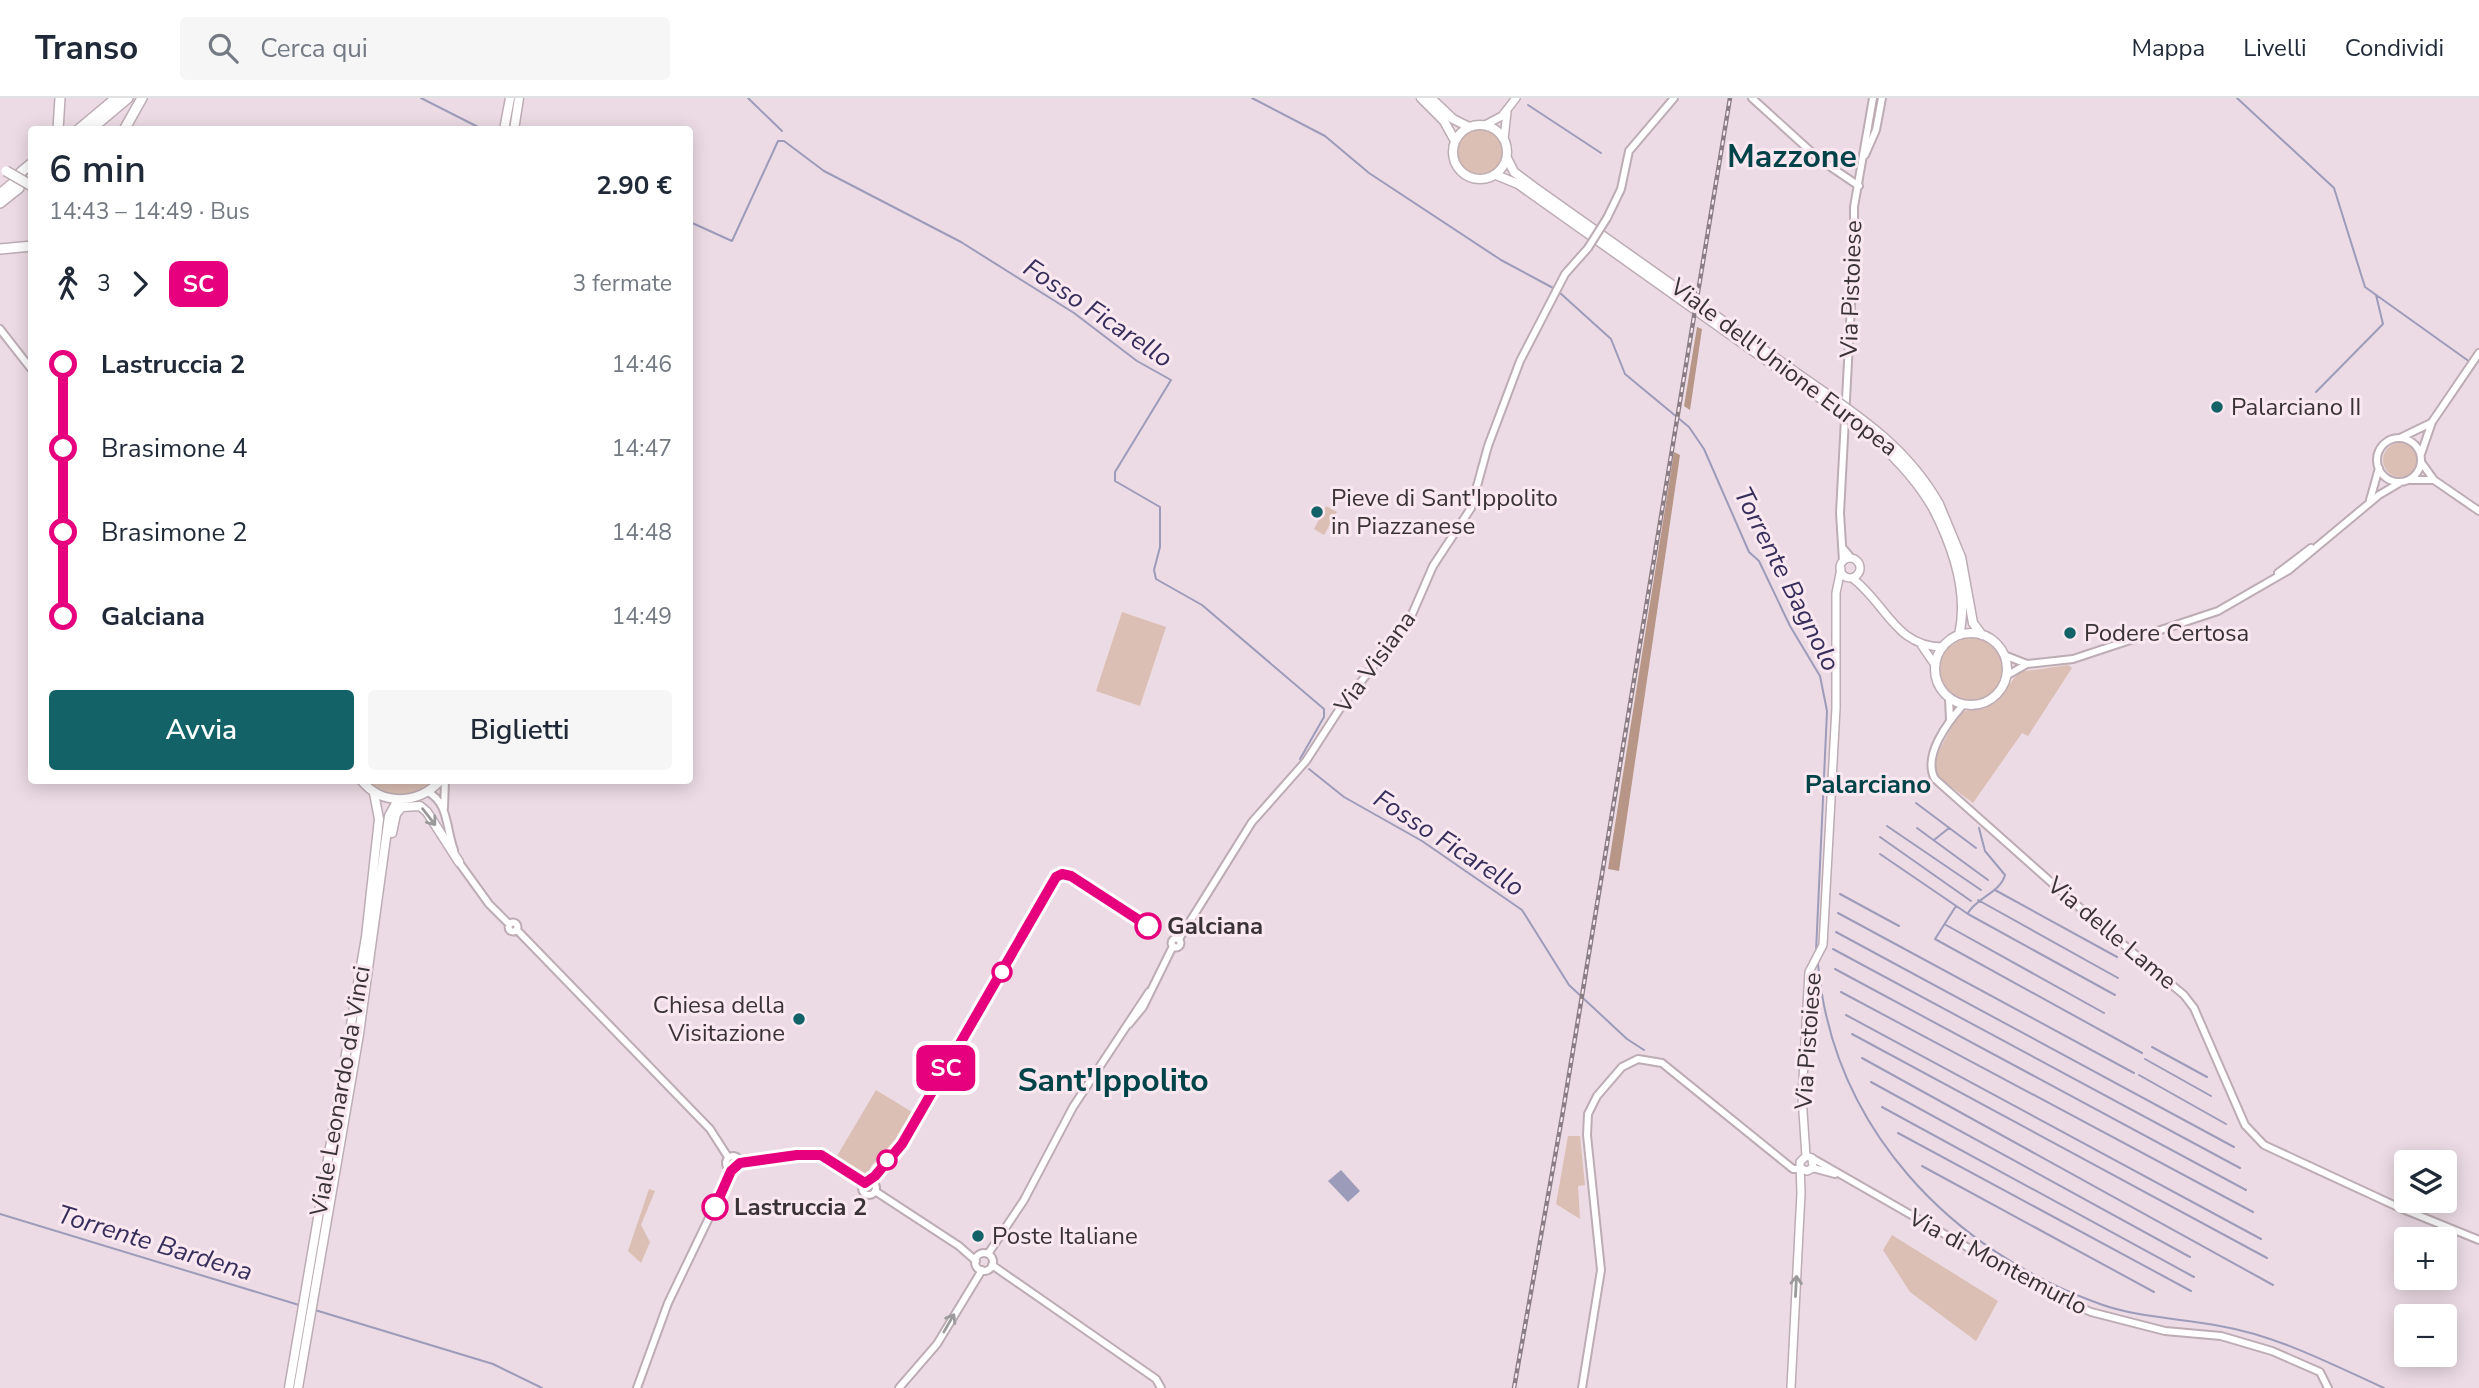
<!DOCTYPE html>
<html lang="it">
<meta charset="utf-8">
<style>
body{margin:0;font-family:"Nunito Sans",sans-serif;background:#f6f6f7;color:#1f2937;height:100vh;display:flex;flex-direction:column;font-size:26px;white-space:nowrap}
*{box-sizing:border-box;margin:0}
p{font-size:23px;color:#747a83}
.icon{flex:none;width:38px;height:38px;fill:none;stroke:currentColor;stroke-width:2;stroke-linecap:round;stroke-linejoin:round}
.map{position:relative;flex:1;overflow:hidden}
.sheet{position:absolute;left:28px;top:28px;width:665px;height:658px;display:flex;flex-direction:column;background:#fff;border-radius:7px;box-shadow:0 4px 18px #0003}
.sheet>*{flex:none}
.badge{padding:0 14px;border-radius:10px;font-size:24px;line-height:46px}
.controls{position:absolute;left:2394px;top:1052px;display:grid;gap:14px}
.controls a{display:grid;place-items:center;width:63px;height:63px;border-radius:7px;background:#fff;box-shadow:0 4px 18px #0003;font-size:35px}
.map>.badge{position:absolute;translate:-50% -50%;box-shadow:0 0 0 4px #fff}
.legs{display:flex;align-items:center;gap:10px;height:77px;padding:0 21px;font-size:23px}
.legs p{margin-inline-start:auto}
.overview{display:flex;align-items:center;justify-content:space-between;height:119px;padding:0 21px}
h1{font-size:38px;font-weight:600;line-height:52px}
.cta{display:flex;gap:14px;margin-top:auto;padding:14px 21px}
.cta a{flex:1;height:80px;border-radius:7px;background:#126268;color:#fff;font-size:28px;font-weight:600;line-height:80px;text-align:center}
.cta a+a{background:#f6f6f7;color:#1f2937}
ul{padding:0 21px;list-style:none}
li{display:flex;align-items:center;gap:24px;height:84px;font-size:26px}
li i{display:grid;place-items:center;width:10px;height:100%;margin:0 9px;background:currentColor}
li i::after{content:'';width:18px;height:18px;margin:-9px;border:5px solid;border-radius:50%;background:#fff}
li p{margin-inline-start:auto}
li:first-child i{background:linear-gradient(#0000 50%,currentColor 0)}
li:last-child i{background:linear-gradient(currentColor 50%,#0000 0)}
header{display:flex;align-items:center;gap:42px;box-sizing:border-box;height:98px;padding:0 35px;background:#fff;border-bottom:2px solid #e0e1e3}
header strong{font-size:33px}
nav{display:flex;gap:38px;margin-inline-start:auto;font-size:24px}
.search{width:490px;height:63px;background:#f6f6f7;display:flex;align-items:center;gap:18px;box-sizing:border-box;padding:0 24px;border-radius:7px;color:#747a83;font-size:26px}
.map>svg:first-child{display:block}
.green{fill:#dbbfb4}
.forest{fill:#b79587}
.water{fill:#9d9bba}
.lines{fill:none;stroke-linecap:round;stroke-linejoin:round}
.stream{stroke:#9d9bba;stroke-width:2}
.tertiary-casing{stroke:#bdacb4;stroke-width:10}
.secondary-casing{stroke:#bdacb4;stroke-width:10}
.primary-casing{stroke:#bdacb4;stroke-width:11}
.trunk-casing{stroke:#bdacb4;stroke-width:11}
.motorway-casing{stroke:#bdacb4;stroke-width:12}
.tertiary{stroke:#fff;stroke-width:6}
.secondary{stroke:#fff;stroke-width:7}
.primary{stroke:#fff;stroke-width:8}
.trunk{stroke:#fff;stroke-width:8}
.motorway{stroke:#fff;stroke-width:9}
.rail-casing{stroke:#8a7e84;stroke-width:4.5}
.rail{stroke:#fae8f1;stroke-width:2;stroke-dasharray:5;stroke-linecap:butt}
.tertiary-bridge-casing{stroke:#bdacb4;stroke-width:10;stroke-linecap:butt}
.primary-bridge-casing{stroke:#bdacb4;stroke-width:11;stroke-linecap:butt}
.motorway-bridge-casing{stroke:#bdacb4;stroke-width:12;stroke-linecap:butt}
.tertiary-bridge{stroke:#fff;stroke-width:6}
.primary-bridge{stroke:#fff;stroke-width:8}
.motorway-bridge{stroke:#fff;stroke-width:9}
.oneway{stroke:#9c999a}
.line-1-casing{stroke:#fff;stroke-width:16}
.line-1{stroke:#e6007e;stroke-width:10}
.poi-dot{fill:#126268;stroke:#fae8f1;stroke-width:2.5}
.stop-1-dot{fill:#fff;stroke:#e6007e;stroke-width:3.5}
.labels{text-anchor:middle;dominant-baseline:central;stroke-width:6;stroke-linejoin:round;paint-order:stroke}
.street-label{font-size:24px;fill:#3a3336;stroke:#fae8f1}
.poi-label{font-size:24px;fill:#3a3336;stroke:#fae8f1;text-anchor:start}
.stop-label{font-size:24px;font-weight:bold;fill:#3a3336;stroke:#fae8f1;text-anchor:start}
.water-label{font-size:26px;font-style:italic;fill:#362f5b;stroke:#fae8f1}
.neighbourhood-label{font-size:26px;font-weight:bold;fill:#004449;stroke:#fae8f1}
.district-label{font-size:32px;font-weight:bold;fill:#004449;stroke:#fae8f1}
</style>
<header>
<strong>Transo</strong>
<div class="search"><svg class="icon" aria-label="search" viewBox="0 0 24 24"><circle cx="10" cy="10" r="6"/><path d="M15 15l6 6"/></svg>Cerca qui</div>
<nav><a>Mappa</a><a>Livelli</a><a>Condividi</a></nav>
</header>
<div class="map">
<svg width="2479" height="1290" viewBox="0 0 2479 1290">
<rect width="100%" height="100%" fill="#ecdbe4"/>
<path class="green" d="M1457 55a23 23 0 1 1 46 0a23 23 0 1 1-46 0Z
M2383 362a17 17 0 1 1 34 0a17 17 0 1 1-34 0Z
M 1326,408 L 1337,414 L 1324,437 L 1314,431 Z
M 1122,514 L 1166,529 L 1140,608 L 1096,593 Z
M1940 572a32 32 0 1 1 64 0a32 32 0 1 1-64 0Z
M 2068,567 L 2072,570 L 2028,638 L 2022,635 L 1973,705 L 1938,679 L 1934,662 L 1959,615 L 1995,605 L 2019,574 Z
M 368,683 L 436,683 C 413,698 391,703 368,683 Z
M 876,992 L 912,1014 L 892,1047 L 872,1067 L 866,1079 L 837,1058 Z
M 1568,1038 L 1580,1038 L 1585,1087 L 1578,1088 L 1580,1121 L 1556,1106 Z
M 649,1091 L 655,1093 L 641,1127 L 650,1144 L 641,1165 L 628,1153 Z
M 1892,1137 L 1998,1203 L 1976,1243 L 1910,1194 L 1883,1152 Z"/>
<path class="forest" d="M 1697,229 L 1702,231 L 1690,312 L 1684,308 Z
M 1674,354 L 1680,357 L 1619,773 L 1608,771 Z"/>
<path class="water" d="M 1341,1072 L 1360,1093 L 1348,1104 L 1328,1083 Z"/>
<g class="lines">
<path class="stream" d="M 421,0 L 484,32
M 748,0 L 782,33
M 1252,0 L 1325,38 L 1369,75 L 1501,162 L 1555,191
M 2237,0 L 2334,90 L 2365,189 L 2470,264
M 1528,7 L 1601,55
M 690,124 L 732,143 L 778,43 L 784,43 L 824,73 L 961,144 L 1074,215 L 1137,263 L 1171,282 L 1115,374 L 1115,383 L 1160,409 L 1160,449 L 1154,472 L 1156,481 L 1202,507 L 1324,611 L 1324,619 L 1300,661
M 1559,194 L 1611,241 L 1625,276 L 1689,329 L 1704,351 L 1749,454 L 1759,463 L 1790,528 L 1820,578 L 1827,613 L 1816,854
M 2316,294 L 2383,226 L 2376,197
M 1309,671 L 1344,699 L 1422,743 L 1522,812 L 1569,887 L 1627,941 L 1644,952
M 1916,705 L 1976,750
M 1887,728 L 1981,792
M 1917,730 L 1988,782
M 1880,739 L 1971,803
M 1934,742 L 1949,730
M 1880,756 L 1968,816 L 2115,897
M 1995,792 L 2117,859
M 1840,796 L 1899,828
M 1978,802 L 2118,880
M 1956,808 L 1935,841 L 2142,955
M 1838,815 L 2134,975
M 1968,815 C 1977,799 2000,795 2005,777 L 1985,753 L 1979,730
M 1946,827 L 2104,915
M 1836,834 L 2234,1049
M 1833,851 L 2240,1070
M 1818,866 C 1833,1030 1950,1152 2100,1206 C 2139,1220 2180,1220 2220,1228 C 2278,1238 2331,1266 2384,1290
M 1835,871 L 2246,1092
M 1841,894 L 2253,1114
M 1846,917 L 2261,1141
M 1852,936 L 2267,1160
M 2152,949 L 2207,979
M 1862,960 L 2273,1187
M 2145,961 L 2211,998
M 2139,977 L 2226,1026
M 1871,984 L 2190,1159
M 1882,1009 L 2194,1179
M 1898,1035 L 2191,1193
M 1922,1068 L 2154,1194
M 0,1116 L 299,1207
M 315,1212 L 493,1266 L 542,1290"/>
<g class="tertiary-casing">
<path id="tertiary" d="M 1752,0 L 1819,61 L 1859,88
M 1865,57 L 1876,32 L 1882,0
M 1607,120 L 1621,91 L 1629,53 L 1674,0
M 0,231 L 32,272
M 2400,340 L 2431,325
M2377 362a22 22 0 1 1 44 0a22 22 0 1 1-44 0Z
M 2421,356 L 2432,324 L 2479,255
M 2421,364 L 2434,382 L 2479,413
M 2411,382 L 2434,382
M 2370,402 L 2379,370
M 1842,449 L 1851,460
M 1843,463 L 1840,415 L 1854,150 L 1854,109 L 1873,0
M 2278,475 L 2311,450
M 2004,557 L 2027,566 L 2073,561 L 2218,513 L 2289,472 L 2379,397 L 2401,384
M 2006,578 L 2027,566
M 1949,600 L 1950,622
M 1963,607 C 1948,624 1922,658 1935,681 L 2088,817 L 2184,897 L 2194,910 L 2245,1027 L 2264,1047 L 2398,1109 L 2479,1142
M 428,694 C 449,705 446,732 454,752
M 444,710 L 445,682
M 458,763 L 489,806 L 509,826
M508.5 829a4.5 4.5 0 1 1 9 0a4.5 4.5 0 1 1-9 0Z
M 517,832 L 710,1031 L 728,1059
M1171.5 845a4.5 4.5 0 1 1 9 0a4.5 4.5 0 1 1-9 0Z
M 1179,841 L 1252,724 L 1306,663 L 1339,612 L 1410,521 L 1433,468 L 1471,410 L 1488,348 L 1520,263 L 1565,176 L 1588,150
M 1129,926 L 1143,909 L 1173,848
M726 1065a7 7 0 1 1 14 0a7 7 0 1 1-14 0Z
M 1812,1060 L 1967,1149 L 2000,1171 L 2051,1196 L 2091,1214 L 2165,1233 L 2221,1238 L 2272,1253 L 2320,1274 L 2328,1290
M 740,1065 L 797,1057 L 821,1057 L 865,1085
M 1813,1070 L 1835,1076
M862 1090a7 7 0 1 1 14 0a7 7 0 1 1-14 0Z
M 875,1093 L 959,1148 L 976,1163
M975 1164a9 9 0 1 1 18 0a9 9 0 1 1-18 0Z
M 988,1156 L 1024,1102 L 1073,1009 L 1149,894
M 992,1167 L 1156,1281 L 1161,1290
M 637,1290 L 668,1205 L 732,1072
M 899,1290 L 937,1246 L 982,1172
M 1582,1290 L 1601,1172 L 1587,1037 L 1588,1016 L 1597,998 L 1622,969 L 1638,961 L 1662,965 L 1793,1071 L 1802,1071"/>
</g>
<g class="secondary-casing">
<path id="secondary" d="M 1485,27 L 1502,18 L 1516,0
M 1504,41 L 1507,14
M1840 470a10 10 0 1 1 20 0a10 10 0 1 1-20 0Z
M 1852,480 C 1886,505 1895,549 1943,549
M 1922,548 L 1935,567
M 1806,1058 L 1802,999 L 1809,874 L 1823,847 L 1836,610 L 1836,495 L 1841,471
M 1791,1290 L 1801,1095 L 1800,1064 L 1806,1058 L 1812,1060 L 1813,1070 L 1807,1073 L 1802,1071"/>
</g>
<g class="primary-casing">
<path id="primary" d="M 1421,0 L 1444,23 L 1455,43
M 1431,0 L 1453,21 L 1469,29
M1453 54a27 27 0 1 1 54 0a27 27 0 1 1-54 0Z
M 504,32 L 510,0
M 514,32 L 519,0
M 1507,60 L 1514,74 L 1534,89 L 1798,276
M 1496,77 L 1518,86 L 1794,282
M 1939,406 L 1961,459 L 1973,525 L 1982,537
M 1933,410 C 1952,447 1969,495 1959,537
M1935 571a36 36 0 1 1 72 0a36 36 0 1 1-72 0Z
M 361,682 C 382,708 418,707 441,682"/>
</g>
<g class="trunk-casing">
<path id="trunk" d="M 392,735 L 396,716 L 402,709 L 420,708 L 427,714 L 459,764
M 289,1290 L 366,839 L 379,721 L 374,695
M 298,1290 L 359,936 L 389,718 L 398,702"/>
</g>
<g class="motorway-casing">
<path id="motorway" d="M 58,32 L 60,0
M 78,32 L 116,0
M 90,32 L 128,0
M 124,32 L 142,0
M 21,74 L 32,65
M 31,80 L 32,79
M 0,96 L 13,85
M 0,105 L 19,90
M 0,151 L 32,148"/>
</g>
<use href="#tertiary" class="tertiary"/>
<use href="#secondary" class="secondary"/>
<use href="#primary" class="primary"/>
<use href="#trunk" class="trunk"/>
<use href="#motorway" class="motorway"/>
<g class="rail-casing">
<path id="rail" d="M 1514,1290 L 1562,1019 L 1730,0"/>
</g>
<use href="#rail" class="rail"/>
<g class="tertiary-bridge-casing">
<path id="tertiary-bridge" d="M 1588,150 L 1607,120"/>
</g>
<g class="primary-bridge-casing">
<path id="primary-bridge" d="M 1798,276 C 1853,314 1906,347 1939,406
M 1794,282 C 1847,319 1900,353 1933,410"/>
</g>
<g class="motorway-bridge-casing">
<path id="motorway-bridge" d="M 6,73 L 32,88"/>
</g>
<use href="#tertiary-bridge" class="tertiary-bridge"/>
<use href="#primary-bridge" class="primary-bridge"/>
<use href="#motorway-bridge" class="motorway-bridge"/>
</g>
<defs><path id="oneway-shaft" d="M-6 0H5M1.5-3L5.5 0L1.5 3" fill="none" stroke-width="1.6" stroke-linecap="round" stroke-linejoin="round" transform="scale(1.75)"/></defs>
<g class="oneway">
<use href="#oneway-shaft" transform="translate(429 719) rotate(52)"/>
<use href="#oneway-shaft" transform="translate(1796 1188) rotate(-87)"/>
<use href="#oneway-shaft" transform="translate(949 1225) rotate(-60)"/>
</g>
<g class="lines">
<g class="line-1-casing">
<path id="line-1" d="M 715,1109 L 731,1073 L 740,1065 L 797,1057 L 821,1057 L 865,1085 L 875,1078 L 902,1046 L 1056,779 L 1062,776 L 1071,778 L 1148,828"/>
</g>
<use href="#line-1" class="line-1"/>
</g>
<g class="poi-dot">
<circle cx="2217" cy="309" r="7"/>
<circle cx="1317" cy="414" r="7"/>
<circle cx="2070" cy="535" r="7"/>
<circle cx="799" cy="921" r="7"/>
<circle cx="978" cy="1138" r="7"/>
</g>
<g class="stop-1-dot">
<circle cx="1148" cy="828" r="12"/>
<circle cx="1002" cy="874" r="9"/>
<circle cx="887" cy="1062" r="9"/>
<circle cx="715" cy="1109" r="12"/>
</g>
<g class="labels">
<g class="street-label">
<text transform="translate(1851 191) rotate(-88)">Via Pistoiese</text>
<text transform="translate(1784 269) rotate(37)">Viale dell'Unione Europea</text>
<text transform="translate(1375 564) rotate(-54)">Via Visiana</text>
<text transform="translate(2112 835) rotate(40)">Via delle Lame</text>
<text transform="translate(1808 943) rotate(-86)">Via Pistoiese</text>
<text transform="translate(340 993) rotate(-80)">Viale Leonardo da Vinci</text>
<text transform="translate(1998 1164) rotate(28)">Via di Montemurlo</text>
</g>
<g class="poi-label">
<text x="2231" y="309">Palarciano II</text>
<text x="1331" y="400">Pieve di Sant'Ippolito<tspan x="1331" dy="28">in Piazzanese</tspan></text>
<text x="2084" y="535">Podere Certosa</text>
<text x="785" y="907" text-anchor="end">Chiesa della<tspan x="785" dy="28">Visitazione</tspan></text>
<text x="992" y="1138">Poste Italiane</text>
</g>
<g class="stop-label">
<text x="1167" y="828">Galciana</text>
<text x="734" y="1109">Lastruccia 2</text>
</g>
<g class="water-label">
<text transform="translate(1098 215) rotate(34)">Fosso Ficarello</text>
<text transform="translate(1787 481) rotate(63)">Torrente Bagnolo</text>
<text transform="translate(1449 745) rotate(33)">Fosso Ficarello</text>
<text transform="translate(155 1145) rotate(17)">Torrente Bardena</text>
</g>
<g class="neighbourhood-label">
<text x="1868" y="686">Palarciano</text>
</g>
<g class="district-label">
<text x="1792" y="58">Mazzone</text>
<text x="1113" y="982">Sant'Ippolito</text>
</g>
</g>
</svg>
<div class="controls">
<a><svg class="icon" aria-label="layers" viewBox="0 0 24 24"><path d="M12 4l9 5-9 5-9-5zM3 14l9 5 9-5"/></svg></a>
<a>+</a>
<a>−</a>
</div>
<b class="badge" style="left:946px;top:970px;background:#e6007e;color:#fff">SC</b>
<section class="sheet">
<div class="overview"><div><h1>6 min</h1><p>14:43 – 14:49 · Bus</p></div><b>2.90 €</b></div>
<div class="legs"><svg class="icon" aria-label="walk" viewBox="0 0 24 24"><circle cx="13" cy="4" r="2"/><path d="M13 8l-2 6 4 7M11 14l-3 7M7 12l3-4h3l4 4"/></svg>3<svg class="icon" aria-label="forward" viewBox="0 0 24 24"><path d="M9 5l7 7-7 7"/></svg><b class="badge" style="background:#e6007e;color:#fff">SC</b><p>3 fermate</p></div>
<ul>
<li><i style="color:#e6007e"></i><b>Lastruccia 2</b><p>14:46</p></li>
<li><i style="color:#e6007e"></i><span>Brasimone 4</span><p>14:47</p></li>
<li><i style="color:#e6007e"></i><span>Brasimone 2</span><p>14:48</p></li>
<li><i style="color:#e6007e"></i><b>Galciana</b><p>14:49</p></li>
</ul>
<div class="cta"><a>Avvia</a><a>Biglietti</a></div>
</section>
</div>
